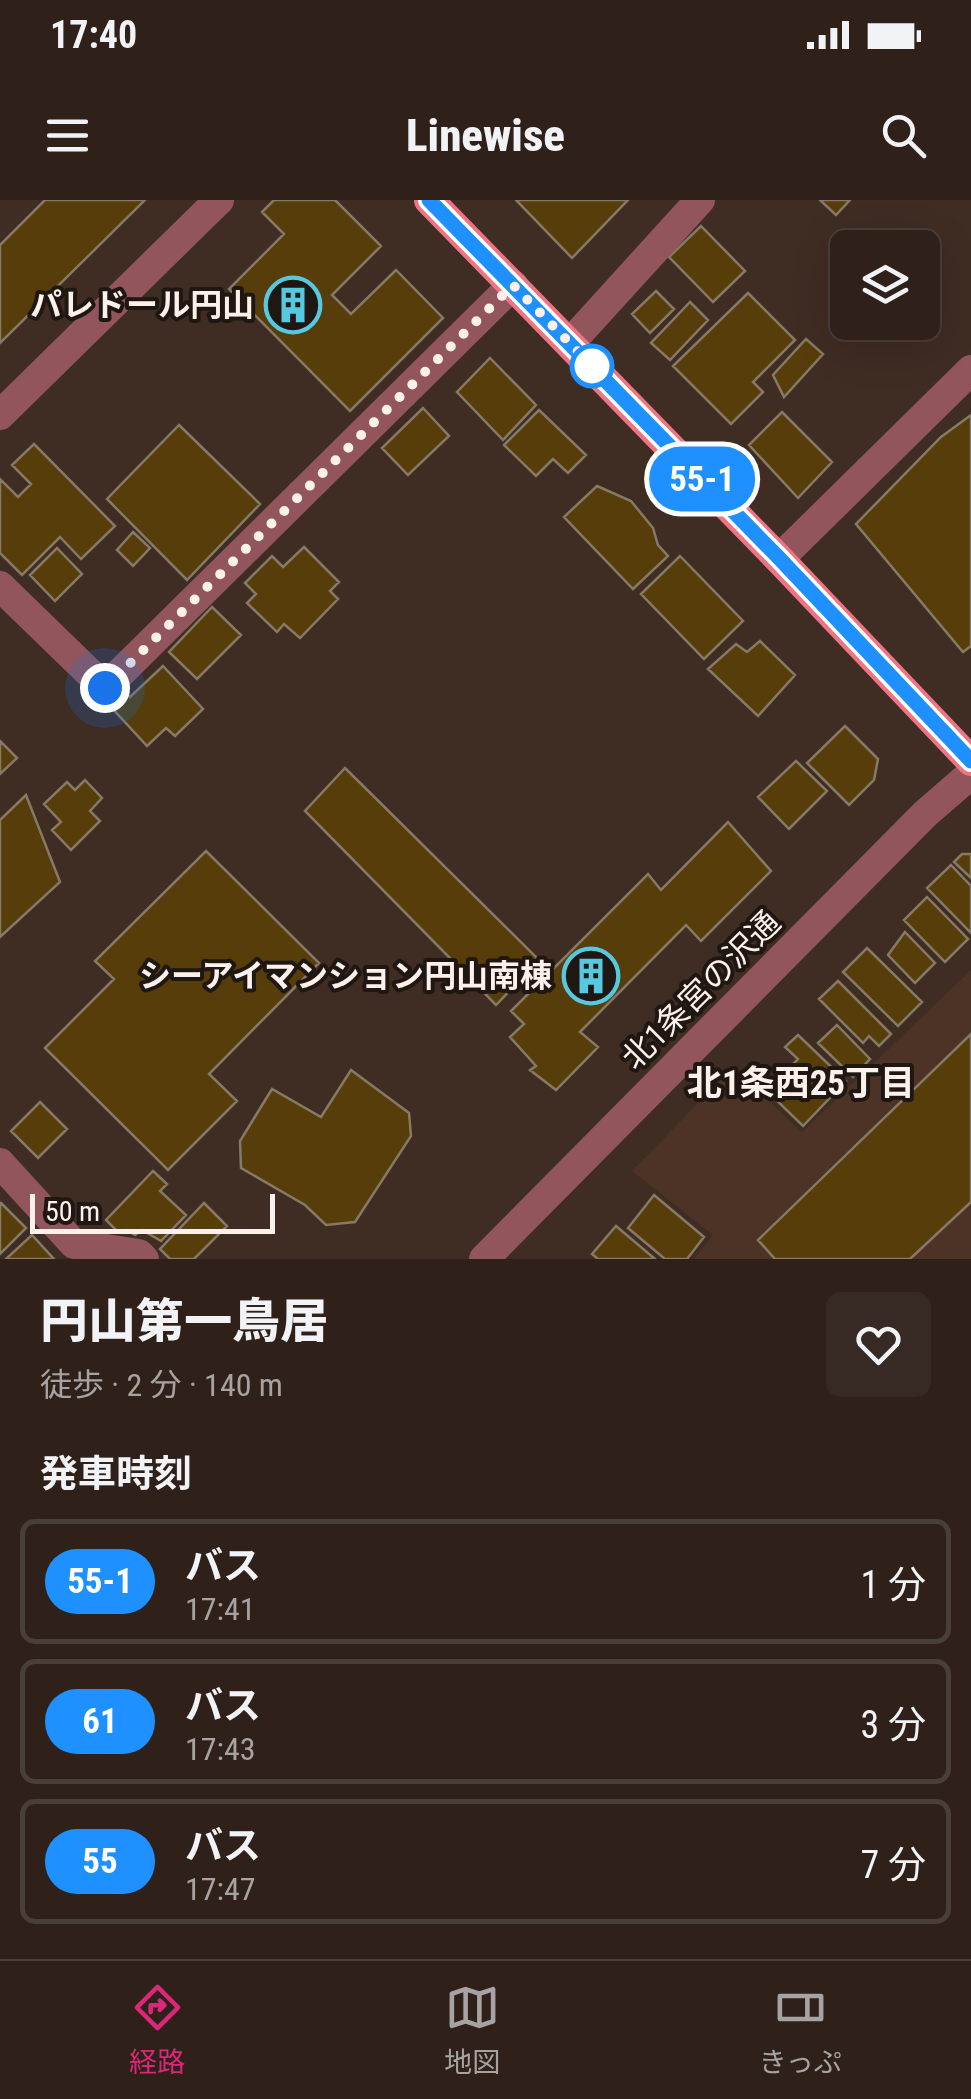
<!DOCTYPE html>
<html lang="ja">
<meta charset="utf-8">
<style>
body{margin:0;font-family:"Roboto Condensed","Noto Sans JP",sans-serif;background:#372923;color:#f1f3f6;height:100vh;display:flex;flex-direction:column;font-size:38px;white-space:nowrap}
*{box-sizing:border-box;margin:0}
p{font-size:32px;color:#a7a3a2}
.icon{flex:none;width:55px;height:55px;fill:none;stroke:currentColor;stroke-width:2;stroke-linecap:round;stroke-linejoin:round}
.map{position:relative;height:1059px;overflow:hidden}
.sheet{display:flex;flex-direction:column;background:#2f211a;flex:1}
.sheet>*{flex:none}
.badge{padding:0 20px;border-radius:32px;font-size:35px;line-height:65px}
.fabs{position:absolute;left:830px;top:30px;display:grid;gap:20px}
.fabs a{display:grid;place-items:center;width:110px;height:110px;border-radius:15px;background:#2f211a;box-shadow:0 10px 40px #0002,0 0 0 2px #4a3e39;font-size:50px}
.scale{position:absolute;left:30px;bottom:25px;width:245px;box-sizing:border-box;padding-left:10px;border:5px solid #fef0ea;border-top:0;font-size:28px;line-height:35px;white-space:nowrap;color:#fef0ea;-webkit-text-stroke:8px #1f1712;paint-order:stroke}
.you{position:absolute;width:50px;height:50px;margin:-25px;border:8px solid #fff;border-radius:50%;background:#1a73e8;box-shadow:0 0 0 15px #1a73e833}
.map>.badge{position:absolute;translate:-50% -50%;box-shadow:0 0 0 5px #fff}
h2{padding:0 40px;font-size:38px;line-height:90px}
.round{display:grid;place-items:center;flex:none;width:105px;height:105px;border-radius:15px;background:#372923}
.overview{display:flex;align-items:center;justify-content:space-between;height:170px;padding:0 40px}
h1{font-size:48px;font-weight:800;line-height:75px}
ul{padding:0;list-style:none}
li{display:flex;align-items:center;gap:30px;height:125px;margin:0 20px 15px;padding:0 20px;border:5px solid #4a3e39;border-radius:15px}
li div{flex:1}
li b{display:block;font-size:38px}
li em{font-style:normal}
li .badge{min-width:110px;font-weight:700;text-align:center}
.status{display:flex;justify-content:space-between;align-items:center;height:70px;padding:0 50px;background:#2f211a;direction:ltr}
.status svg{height:28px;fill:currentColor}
header{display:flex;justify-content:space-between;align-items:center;height:130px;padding:0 40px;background:#2f211a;font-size:45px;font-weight:800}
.dock{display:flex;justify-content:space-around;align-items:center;height:140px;border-top:2px solid #4a3e39;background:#2f211a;font-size:28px;color:#a7a3a2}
.dock a{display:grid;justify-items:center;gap:5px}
.dock .current{color:#db2777}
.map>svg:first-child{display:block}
.built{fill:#4d3326}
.building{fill:#563d0a;stroke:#867a66;stroke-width:2.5}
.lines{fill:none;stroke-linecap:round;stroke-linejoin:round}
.minor{stroke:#92555b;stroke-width:30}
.major{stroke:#ef7383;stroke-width:30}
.line-casing{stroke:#fff;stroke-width:22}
.line{stroke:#1e90ff;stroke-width:15}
.walk{stroke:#fef0ea;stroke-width:10;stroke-dasharray:0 18}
.stop-dot{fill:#fff;stroke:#1e90ff;stroke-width:5}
.labels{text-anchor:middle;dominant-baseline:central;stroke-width:8;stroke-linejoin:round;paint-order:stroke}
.poi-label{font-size:32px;font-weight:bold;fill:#fef0ea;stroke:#1f1712;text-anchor:end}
.street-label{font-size:32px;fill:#fef0ea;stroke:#1f1712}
.neighbourhood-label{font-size:35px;font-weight:bold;fill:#fef0ea;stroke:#1f1712}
</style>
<div class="status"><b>17:40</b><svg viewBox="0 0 49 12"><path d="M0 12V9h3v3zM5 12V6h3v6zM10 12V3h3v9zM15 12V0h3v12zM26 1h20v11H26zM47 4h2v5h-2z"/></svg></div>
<header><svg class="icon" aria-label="menu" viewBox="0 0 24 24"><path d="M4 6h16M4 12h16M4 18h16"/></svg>Linewise<svg class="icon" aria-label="search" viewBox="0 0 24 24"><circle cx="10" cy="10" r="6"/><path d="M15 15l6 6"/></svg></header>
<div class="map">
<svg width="971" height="1059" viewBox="0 0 971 1059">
<rect width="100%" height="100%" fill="#3f2c23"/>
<path class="built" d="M 971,770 L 971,1059 L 694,1059 L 713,1035 L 632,971 L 733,867 L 802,932 Z"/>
<path class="building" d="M 45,0 L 145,0 L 0,143 L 0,45 Z
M 274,0 L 335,0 L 381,46 L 332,95 L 351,114 L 396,70 L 443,118 L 350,211 L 229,89 L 284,34 L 262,12 Z
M 516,0 L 628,0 L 572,58 Z
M 820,0 L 850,0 L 836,15 Z
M 701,26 L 745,71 L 713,102 L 669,57 Z
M 656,91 L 674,109 L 650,133 L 632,114 Z
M 748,93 L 795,140 L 753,182 L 763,192 L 731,224 L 673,166 Z
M 690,102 L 708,120 L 670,160 L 651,143 Z
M 806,139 L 823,154 L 784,197 L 773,175 Z
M 490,158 L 536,205 L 503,240 L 457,192 Z
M 423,208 L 449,236 L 408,275 L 382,248 Z
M 539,210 L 586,255 L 568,273 L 553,259 L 536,276 L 504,245 Z
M 782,212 L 832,262 L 798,298 L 749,245 Z
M 971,215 L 971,446 L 963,452 L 856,324 L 941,237 Z
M 179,225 L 260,304 L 187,380 L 107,299 Z
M 34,244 L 115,326 L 81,359 L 60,337 L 22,375 L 0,353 L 0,279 L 18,297 L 31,284 L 12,265 Z
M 597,286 L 631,301 L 653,328 L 658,345 L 668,356 L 633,389 L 564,317 Z
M 133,332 L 150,348 L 133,366 L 117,350 Z
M 304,347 L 339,382 L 330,391 L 338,399 L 300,438 L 284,424 L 277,432 L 247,403 L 256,394 L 245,383 L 272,356 L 283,367 Z
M 57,348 L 82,374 L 55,401 L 30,375 Z
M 680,356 L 743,421 L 704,459 L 641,394 Z
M 212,407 L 241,435 L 197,479 L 169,452 Z
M 760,441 L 795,475 L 758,516 L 708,469 L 736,444 L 747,452 Z
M 163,466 L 203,509 L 175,536 L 166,528 L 147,546 L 111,507 L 126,493 L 130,497 Z
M 845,526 L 878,559 L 874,580 L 849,605 L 807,563 Z
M 0,541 L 17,558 L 0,574 Z
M 796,561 L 827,591 L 789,629 L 758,597 Z
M 345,568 L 539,760 L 496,805 L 305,611 Z
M 85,580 L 102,598 L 90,611 L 100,621 L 71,650 L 52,630 L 61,622 L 44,604 L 67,582 L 75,590 Z
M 26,595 L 60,682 L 0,737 L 0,620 Z
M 728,622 L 771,671 L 701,741 L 686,725 L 580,832 L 598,847 L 556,890 L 530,870 L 536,866 L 510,837 L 524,824 L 511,811 L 648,674 L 661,690 Z
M 206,651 L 319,763 L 209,874 L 237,901 L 168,970 L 45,848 L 114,779 L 95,761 Z
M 962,654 L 971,654 L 971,678 L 954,662 Z
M 951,665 L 971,686 L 971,733 L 927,688 Z
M 927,697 L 968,739 L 945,762 L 904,720 Z
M 905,732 L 935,763 L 915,783 L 888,755 Z
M 867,748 L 922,802 L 898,826 L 843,772 Z
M 838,781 L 891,834 L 879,846 L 869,836 L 863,843 L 819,799 Z
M 837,825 L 870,859 L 853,877 L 818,843 Z
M 971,834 L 971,1002 L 910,1059 L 775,1059 L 758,1040 Z
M 798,835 L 846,881 L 803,926 L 767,891 L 798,859 L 785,847 Z
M 351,870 L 409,913 L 411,936 L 355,1022 L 326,1025 L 305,1005 L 241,968 L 240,941 L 272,889 L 321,917 Z
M 40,902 L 67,929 L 38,958 L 11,931 Z
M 153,971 L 167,984 L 160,991 L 186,1015 L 161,1041 L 142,1030 L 135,1035 L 127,1030 L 117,1031 L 106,1020 Z
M 654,995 L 704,1037 L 687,1059 L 665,1059 L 628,1028 Z
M 1,1003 L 26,1028 L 0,1054 L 0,1004 Z
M 204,1003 L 227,1026 L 194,1059 L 170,1059 L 160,1049 Z
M 616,1026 L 655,1059 L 598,1059 L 592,1054 Z
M 32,1035 L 54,1059 L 6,1059 Z"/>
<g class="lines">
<path class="minor" d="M 570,143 L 700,0
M 0,215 L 219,0
M 779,359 L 971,170
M 0,386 L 105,488 L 513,85
M 0,963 L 74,1044 L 139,1054 L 144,1059
M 484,1059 L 925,614 L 971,574"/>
<path class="major" d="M 429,0 L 779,359 L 971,561"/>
</g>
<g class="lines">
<g class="line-casing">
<path id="line" d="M 429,0 L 779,358 L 971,561"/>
</g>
<use href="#line" class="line"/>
<path class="walk" d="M 105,488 L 513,85 L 596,170 L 592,166"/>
</g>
<defs>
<g id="building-ring" transform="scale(2.875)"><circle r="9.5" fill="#1f1712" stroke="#56c9e1" stroke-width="1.5"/><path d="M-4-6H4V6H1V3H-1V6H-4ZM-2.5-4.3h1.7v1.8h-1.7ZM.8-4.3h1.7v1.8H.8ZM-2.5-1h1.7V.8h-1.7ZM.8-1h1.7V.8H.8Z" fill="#56c9e1"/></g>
</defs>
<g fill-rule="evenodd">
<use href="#building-ring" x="293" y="105"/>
<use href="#building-ring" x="591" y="776"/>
</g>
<circle class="stop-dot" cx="592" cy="166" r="20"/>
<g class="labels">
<g class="poi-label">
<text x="254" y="105">パレドール円山</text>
<text x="552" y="776">シーアイマンション円山南棟</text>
</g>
<g class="street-label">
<text transform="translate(701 790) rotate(-45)">北1条宮の沢通</text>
</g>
<g class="neighbourhood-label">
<text x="801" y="883">北1条西25丁目</text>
</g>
</g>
</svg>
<div class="fabs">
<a><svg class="icon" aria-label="layers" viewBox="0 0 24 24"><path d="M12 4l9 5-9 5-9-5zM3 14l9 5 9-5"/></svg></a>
</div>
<div class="scale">50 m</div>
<div class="you" style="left:105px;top:488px"></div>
<b class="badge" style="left:702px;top:279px;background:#1e90ff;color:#fff">55-1</b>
</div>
<section class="sheet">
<div class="overview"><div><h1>円山第一鳥居</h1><p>徒歩 · 2 分 · 140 m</p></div><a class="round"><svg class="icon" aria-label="heart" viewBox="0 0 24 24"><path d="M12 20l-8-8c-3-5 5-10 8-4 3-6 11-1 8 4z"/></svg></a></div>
<h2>発車時刻</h2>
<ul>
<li><span class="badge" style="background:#1e90ff;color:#fff">55-1</span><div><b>バス</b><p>17:41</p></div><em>1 分</em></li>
<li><span class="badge" style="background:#1e90ff;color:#fff">61</span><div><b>バス</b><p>17:43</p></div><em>3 分</em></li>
<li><span class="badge" style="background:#1e90ff;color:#fff">55</span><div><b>バス</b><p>17:47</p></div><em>7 分</em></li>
</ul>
</section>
<nav class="dock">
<a class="current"><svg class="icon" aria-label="directions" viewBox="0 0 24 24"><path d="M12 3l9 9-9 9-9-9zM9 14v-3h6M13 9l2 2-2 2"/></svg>経路</a>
<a><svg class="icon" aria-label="map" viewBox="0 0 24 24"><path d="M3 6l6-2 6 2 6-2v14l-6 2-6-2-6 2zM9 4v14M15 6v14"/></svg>地図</a>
<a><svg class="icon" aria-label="tickets" viewBox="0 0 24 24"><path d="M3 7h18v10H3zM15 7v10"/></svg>きっぷ</a>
</nav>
